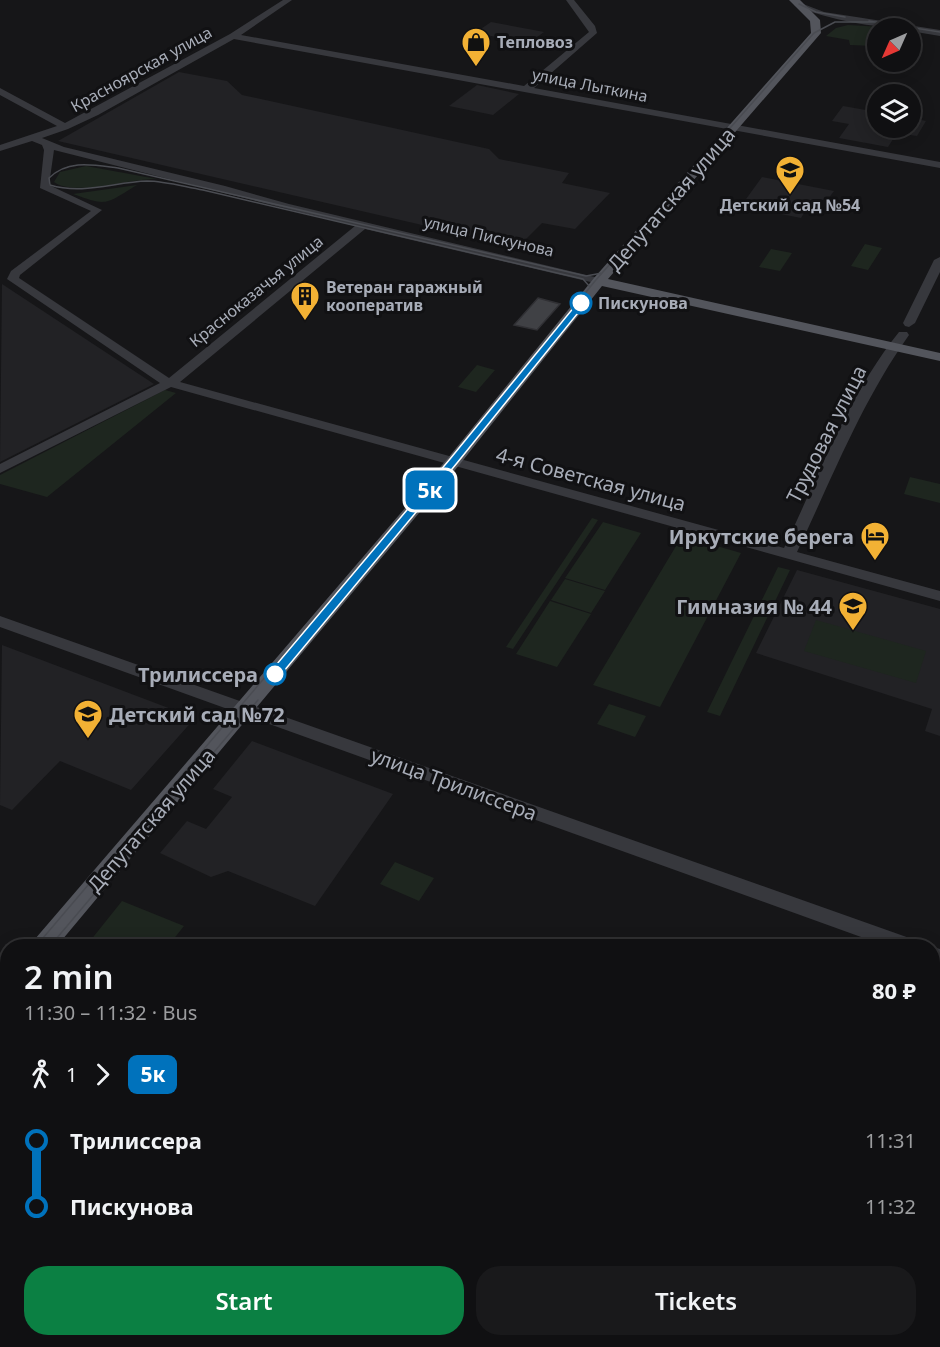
<!DOCTYPE html>
<meta charset="utf-8">
<style>
body{margin:0;font-family:"Noto Sans",sans-serif;background:#19191b;color:#f1f3f6;height:100vh;display:flex;flex-direction:column;font-size:22px;white-space:nowrap}
*{box-sizing:border-box;margin:0}
p{font-size:20px;color:#9c9d9f}
.icon{flex:none;width:33px;height:33px;fill:none;stroke:currentColor;stroke-width:2;stroke-linecap:round;stroke-linejoin:round}
.map{position:relative;flex:1;overflow:hidden}
.drawer{position:absolute;left:0px;top:939px;width:940px;height:408px;display:flex;flex-direction:column;background:#101012;border-radius:24px 24px 0 0;box-shadow:0 3px 15px #0003,0 0 0 2px #303032}
.drawer>*{flex:none}
.badge{padding:0 12px;border-radius:9px;font-size:21px;line-height:39px}
.needle{width:39px;rotate:225deg}
.buttons{position:absolute;left:867px;top:18px;display:grid;gap:12px}
.buttons a{display:grid;place-items:center;width:54px;height:54px;border-radius:50%;background:#101012;box-shadow:0 3px 15px #0003,0 0 0 2px #303032;font-size:30px}
.map>.badge{position:absolute;translate:-50% -50%;box-shadow:0 0 0 3px #fff}
.legs{display:flex;align-items:center;gap:9px;height:66px;padding:0 24px;font-size:20px}
.legs p{margin-inline-start:auto}
.summary{display:flex;align-items:center;justify-content:space-between;height:102px;padding:0 24px}
h1{font-size:33px;font-weight:600;line-height:45px}
.primary-button{display:flex;gap:12px;margin-top:auto;padding:12px 24px}
.primary-button a{flex:1;height:69px;border-radius:24px;background:#0b8043;color:#fff;font-size:24px;font-weight:600;line-height:69px;text-align:center}
.primary-button a+a{background:#19191b;color:#f1f3f6}
ul{padding:0 24px;list-style:none}
li{display:flex;align-items:center;gap:21px;height:66px;font-size:22px}
li i{display:grid;place-items:center;width:9px;height:100%;margin:0 8px;background:currentColor}
li i::after{content:'';width:15px;height:15px;margin:-8px;border:4px solid;border-radius:50%;background:#101012}
li p{margin-inline-start:auto}
li:first-child i{background:linear-gradient(#0000 50%,currentColor 0)}
li:last-child i{background:linear-gradient(currentColor 50%,#0000 0)}
.map>svg:first-child{display:block}
.built{fill:#222225}
.green{fill:#1e261f}
.building{fill:#404145;stroke:#303034;stroke-width:1.5}
.lines{fill:none;stroke-linecap:round;stroke-linejoin:round}
.minor{fill:#37383d;fill-rule:evenodd}
.major{fill:#53555c;fill-rule:evenodd}
.tram-far1{stroke:#4a4c52;stroke-width:1.5}
.tram{stroke:#4a4c52;stroke-width:2}
.line-1{fill:#0072bc;stroke:#fff;stroke-width:1.5}
.stop-1-dot{fill:#fff;stroke:#0072bc;stroke-width:3}
.labels{text-anchor:middle;dominant-baseline:central;stroke-width:6;stroke-linejoin:round;paint-order:stroke}
.far-poi-label{font-size:16px;font-weight:bold;fill:#a8adb8;stroke:#111113;text-anchor:start}
.far-street-label{font-size:16px;fill:#a8adb8;stroke:#111113}
.far-stop-label{font-size:16px;font-weight:bold;fill:#a8adb8;stroke:#111113;text-anchor:start}
.street-label{font-size:20px;fill:#a8adb8;stroke:#111113}
.poi-label{font-size:20px;font-weight:bold;fill:#a8adb8;stroke:#111113;text-anchor:end}
.stop-label{font-size:20px;font-weight:bold;fill:#a8adb8;stroke:#111113;text-anchor:end}
</style>
<div class="map">
<svg width="940" height="1347" viewBox="0 0 940 1347">
<rect width="100%" height="100%" fill="#161618"/>
<path class="built" d="M 491,22 L 539,31 L 544,32 L 529,43 L 475,33 Z
M 179,72 L 227,81 L 242,95 L 489,149 L 499,159 L 569,173 L 562,183 L 610,193 L 575,229 L 542,223 L 518,247 L 58,141 Z
M 477,85 L 519,94 L 493,115 L 449,106 Z
M 843,106 L 877,112 L 878,128 L 910,128 L 911,118 L 926,121 L 917,136 L 897,133 L 888,147 L 839,138 L 849,124 L 832,121 Z
M 762,177 L 834,191 L 828,199 L 811,202 L 801,218 L 741,206 Z
M 2,284 L 154,384 L 0,462 Z
M 797,570 L 940,609 L 940,736 L 925,731 L 932,709 L 756,653 Z
M 2,645 L 195,718 L 131,790 L 60,761 L 12,810 L 0,805 Z
M 252,741 L 393,794 L 315,906 L 228,871 L 211,877 L 160,853 L 187,821 L 206,829 L 232,797 L 213,789 Z
M 373,1340 L 892,1340 L 891,1347 L 369,1347 Z"/>
<path class="green" d="M 848,25 L 883,27 L 875,31 L 875,37 L 871,40 L 877,42 L 875,46 L 850,45 L 849,40 L 826,36 L 836,28 Z
M 86,166 L 157,179 C 131,178 74,197 54,182 L 60,172 Z
M 137,185 C 105,204 109,207 73,194 Z
M 865,244 L 882,248 L 868,270 L 851,266 Z
M 771,249 L 792,253 L 780,271 L 759,267 Z
M 477,365 L 495,370 L 476,392 L 458,387 Z
M 165,390 L 176,393 L 47,497 L 0,484 L 0,475 Z
M 910,477 L 940,484 L 940,503 L 904,494 Z
M 592,518 L 598,520 L 513,649 L 506,647 Z
M 603,522 L 641,533 L 605,590 L 565,578 Z
M 682,536 L 741,553 L 660,707 L 593,685 Z
M 778,567 L 790,570 L 720,716 L 707,712 Z
M 565,579 L 605,591 L 591,613 L 551,600 Z
M 550,601 L 591,614 L 557,667 L 516,654 Z
M 816,620 L 926,651 L 916,683 L 804,651 Z
M 609,704 L 646,716 L 635,737 L 597,724 Z
M 395,862 L 434,878 L 419,901 L 380,884 Z
M 122,901 L 184,926 L 168,946 L 86,946 Z
M 7,1046 L 7,1103 L 0,1099 L 0,1056 Z"/>
<path class="building" d="M 538,298 L 560,304 L 537,330 L 514,325 Z"/>
<g class="lines">
<path class="minor" d="M 283,0 L 292,0 L 241,35 L 524,86 L 589,32 L 566,0 L 574,0 L 595,26 L 597,33 L 534,88 L 940,162 L 940,168 L 234,39 L 98,115 L 68,129 L 42,138 L 64,147 L 225,186 L 289,204 L 599,278 L 605,281 L 599,284 L 365,229 L 180,382 L 784,548 C 818,477 849,394 899,332 L 907,332 L 909,335 C 862,401 832,478 797,552 L 940,591 L 940,601 L 171,387 L 0,473 L 0,464 L 160,383 L 7,279 L 11,271 L 91,211 L 40,188 L 44,150 L 42,145 L 32,141 L 0,151 L 0,145 L 57,126 L 0,95 L 0,88 L 65,123 L 230,34 ZM 54,150 L 355,226 L 169,378 L 19,278 L 20,275 L 102,210 L 49,185 Z
M 798,2 L 824,12 L 940,30 L 940,36 L 910,31 L 910,28 C 872,28 830,20 795,6 L 794,4 Z
M 940,257 L 940,272 L 915,323 L 909,327 L 905,326 L 903,323 L 934,260 Z
M 0,616 L 915,940 L 918,946 L 886,946 L 0,627 Z
M 933,947 L 940,949 L 940,966 L 933,964 Z"/>
<path class="major" d="M 789,0 L 800,0 L 820,20 L 821,33 L 608,279 L 940,353 L 940,361 L 602,286 L 460,464 L 57,946 L 31,946 L 35,939 L 448,458 L 594,278 L 811,33 L 810,21 Z
M 8,978 L 8,1005 L 0,1008 L 0,980 Z"/>
<path class="tram-far1" d="M 799,4 L 816,12 L 845,17
M 869,21 L 940,32
M 590,287 L 583,279 L 203,190 C 185,187 165,181 147,181 C 114,182 83,195 50,185 L 49,178 C 68,159 94,165 118,168 L 586,276 L 602,273
M 37,945 L 450,460 L 595,281 L 814,33 L 835,22 L 877,22
M 51,945 L 258,700"/>
<path class="tram" d="M 36,946 L 38,944
M 50,946 L 52,944
M 0,989 L 8,980
M 0,1006 L 8,997"/>
</g>
<path class="line-1" d="M 579,301 L 586,303 L 457,463 L 279,677 L 271,677 L 271,671 L 450,459 Z"/>
<defs>
<g id="shop-pin" transform="scale(1.5)"><path d="M0 17L-7.5 6A9.5 9.5 0 1 1 7.5 6Z" fill="#f2b134" stroke="#111113"/><path d="M-5-2.5h2.3a2.7 3.5 0 0 1 5.4 0H5L5.5 6h-11ZM-1.5-2.5h3a1.5 2.3 0 0 0-3 0Z" fill="#111"/></g>
<g id="school-pin" transform="scale(1.5)"><path d="M0 17L-7.5 6A9.5 9.5 0 1 1 7.5 6Z" fill="#f2b134" stroke="#111113"/><path d="M0-5L7-2L0 1L-7-2ZM-4 1L0 2.5L4 1V4Q0 6-4 4Z" fill="#111"/></g>
<g id="building-pin" transform="scale(1.5)"><path d="M0 17L-7.5 6A9.5 9.5 0 1 1 7.5 6Z" fill="#f2b134" stroke="#111113"/><path d="M-4-6H4V6H1V3H-1V6H-4ZM-2.5-4.3h1.7v1.8h-1.7ZM.8-4.3h1.7v1.8H.8ZM-2.5-1h1.7V.8h-1.7ZM.8-1h1.7V.8H.8Z" fill="#111"/></g>
<g id="hotel-pin" transform="scale(1.5)"><path d="M0 17L-7.5 6A9.5 9.5 0 1 1 7.5 6Z" fill="#f2b134" stroke="#111113"/><path d="M-6-4.5h1.5V1H6V5H4.5V3h-9V5H-6ZM-4 0a1.8 1.8 0 1 1 3.6 0ZM.5 0V-2.5h3Q6-2.5 6 0Z" fill="#111"/></g>
</defs>
<g fill-rule="evenodd">
<use href="#shop-pin" x="476" y="42"/>
<use href="#school-pin" x="790" y="170"/>
<use href="#building-pin" x="305" y="296"/>
<use href="#hotel-pin" x="875" y="536"/>
<use href="#school-pin" x="853" y="606"/>
<use href="#school-pin" x="88" y="714"/>
</g>
<g class="stop-1-dot">
<circle cx="581" cy="303" r="10"/>
<circle cx="275" cy="674" r="10"/>
</g>
<g class="labels">
<g class="far-poi-label">
<text x="497" y="42">Тепловоз</text>
<text x="790" y="205" text-anchor="middle">Детский сад №54</text>
<text x="326" y="287">Ветеран гаражный<tspan x="326" dy="18">кооператив</tspan></text>
</g>
<g class="far-street-label">
<text transform="translate(141 69) rotate(-29)">Красноярская улица</text>
<text transform="translate(590 85) rotate(11)">улица Лыткина</text>
<text transform="translate(489 236) rotate(13)">улица Пискунова</text>
<text transform="translate(256 291) rotate(-39)">Красноказачья улица</text>
</g>
<g class="far-stop-label">
<text x="598" y="303">Пискунова</text>
</g>
<g class="street-label">
<text transform="translate(671 199) rotate(-49)">Депутатская улица</text>
<text transform="translate(826 434) rotate(-63)">Трудовая улица</text>
<text transform="translate(591 479) rotate(15)">4-я Советская улица</text>
<text transform="translate(454 784) rotate(20)">улица Трилиссера</text>
<text transform="translate(151 820) rotate(-49)">Депутатская улица</text>
</g>
<g class="poi-label">
<text x="854" y="536">Иркутские берега</text>
<text x="832" y="606">Гимназия № 44</text>
<text x="109" y="714" text-anchor="start">Детский сад №72</text>
</g>
<g class="stop-label">
<text x="258" y="674">Трилиссера</text>
</g>
</g>
</svg>
<div class="buttons">
<a><svg class="needle" viewBox="-14 -14 28 28"><path d="M0-13l5 13h-10z" fill="#e53935"/><path d="M0 13l5-13h-10z" fill="#9c9d9f"/></svg></a>
<a><svg class="icon" aria-label="layers" viewBox="0 0 24 24"><path d="M12 4l9 5-9 5-9-5zM3 14l9 5 9-5"/></svg></a>
</div>
<b class="badge" style="left:430px;top:490px;background:#0072bc;color:#fff">5к</b>
<section class="drawer">
<div class="summary"><div><h1>2 min</h1><p>11:30 – 11:32 · Bus</p></div><b>80 ₽</b></div>
<div class="legs"><svg class="icon" aria-label="walk" viewBox="0 0 24 24"><circle cx="13" cy="4" r="2"/><path d="M13 8l-2 6 4 7M11 14l-3 7M7 12l3-4h3l4 4"/></svg>1<svg class="icon" aria-label="forward" viewBox="0 0 24 24"><path d="M9 5l7 7-7 7"/></svg><b class="badge" style="background:#0072bc;color:#fff">5к</b></div>
<ul>
<li><i style="color:#0072bc"></i><b>Трилиссера</b><p>11:31</p></li>
<li><i style="color:#0072bc"></i><b>Пискунова</b><p>11:32</p></li>
</ul>
<div class="primary-button"><a>Start</a><a>Tickets</a></div>
</section>
</div>
